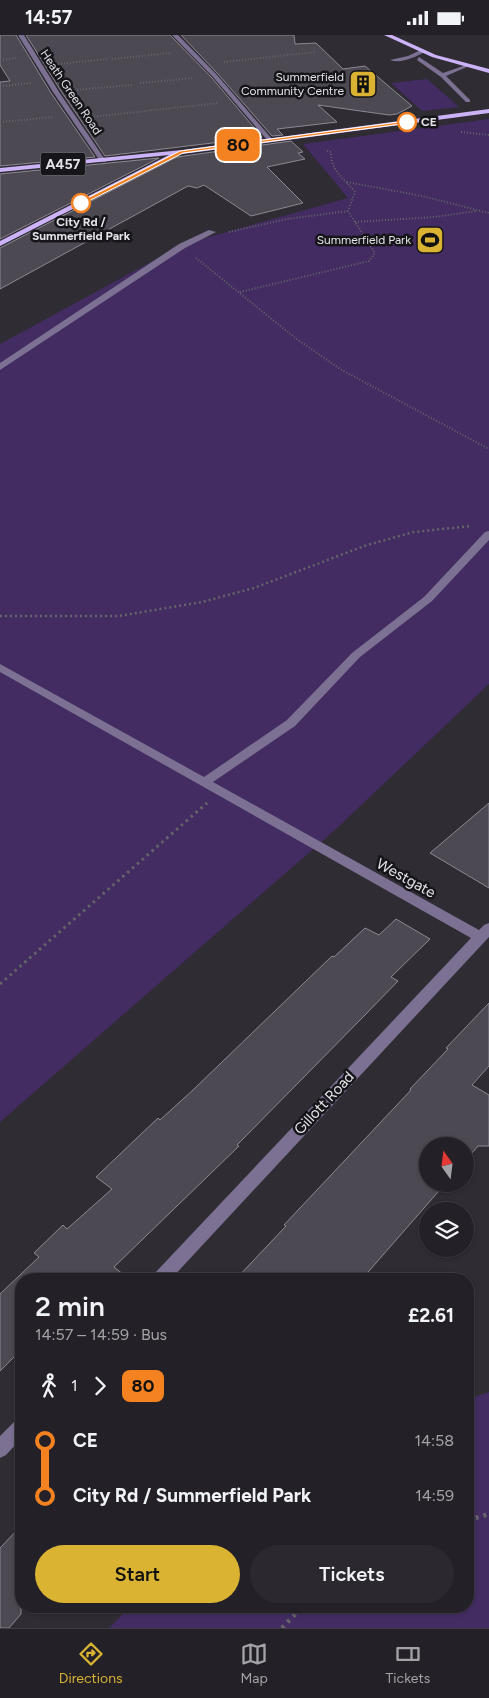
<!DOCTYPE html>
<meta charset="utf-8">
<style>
body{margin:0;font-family:Figtree,sans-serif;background:#2b292f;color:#f1f3f6;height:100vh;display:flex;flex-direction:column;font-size:19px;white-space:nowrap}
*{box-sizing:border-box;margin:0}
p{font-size:16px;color:#a3a3a7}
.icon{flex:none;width:28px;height:28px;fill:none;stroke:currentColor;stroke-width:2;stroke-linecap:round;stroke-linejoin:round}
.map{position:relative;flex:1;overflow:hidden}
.sheet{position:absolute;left:15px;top:1238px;width:459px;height:340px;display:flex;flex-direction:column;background:#232127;border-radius:20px;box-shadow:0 1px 4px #0004,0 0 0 1px #403e44}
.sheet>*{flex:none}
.badge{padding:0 10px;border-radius:8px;font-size:18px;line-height:32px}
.needle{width:32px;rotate:346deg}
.buttons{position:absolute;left:419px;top:1102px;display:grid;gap:10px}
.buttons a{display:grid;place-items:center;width:55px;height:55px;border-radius:50%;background:#232127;box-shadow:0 1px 4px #0004,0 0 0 1px #403e44;font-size:25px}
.map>.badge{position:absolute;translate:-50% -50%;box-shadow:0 0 0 2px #fff}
.legs{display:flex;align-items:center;gap:8px;height:55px;padding:0 20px;font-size:16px}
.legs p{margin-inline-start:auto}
.head{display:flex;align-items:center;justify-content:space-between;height:85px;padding:0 20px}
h1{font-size:28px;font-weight:600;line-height:38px}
.cta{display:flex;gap:10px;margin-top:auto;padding:10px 20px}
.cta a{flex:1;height:58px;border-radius:30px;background:#dab333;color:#111;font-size:20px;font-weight:600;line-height:58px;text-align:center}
.cta a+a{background:#2b292f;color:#f1f3f6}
ul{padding:0 20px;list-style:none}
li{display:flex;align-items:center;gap:18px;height:55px;font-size:19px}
li i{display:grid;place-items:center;width:8px;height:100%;margin:0 6px;background:currentColor}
li i::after{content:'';width:12px;height:12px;margin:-6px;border:4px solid;border-radius:50%;background:#232127}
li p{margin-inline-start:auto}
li:first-child i{background:linear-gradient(#0000 50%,currentColor 0)}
li:last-child i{background:linear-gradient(currentColor 50%,#0000 0)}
.status{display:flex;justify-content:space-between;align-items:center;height:35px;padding:0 25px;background:#232127;direction:ltr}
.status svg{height:14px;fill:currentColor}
.tab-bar{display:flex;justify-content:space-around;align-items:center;height:70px;border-top:1px solid #403e44;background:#232127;font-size:14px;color:#a3a3a7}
.tab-bar a{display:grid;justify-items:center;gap:2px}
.tab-bar .selected{color:#dab333}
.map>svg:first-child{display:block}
.green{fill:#422c61}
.building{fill:#4c4952;stroke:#8d8994}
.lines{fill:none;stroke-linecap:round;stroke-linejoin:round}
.path-far3{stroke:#66646b;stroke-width:2;stroke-dasharray:1 2;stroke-linecap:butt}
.path-far2{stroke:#66646b;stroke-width:2.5;stroke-dasharray:2 3;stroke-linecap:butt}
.path-far1{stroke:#66646b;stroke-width:3;stroke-dasharray:2.5 4;stroke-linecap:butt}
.path{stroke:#66646b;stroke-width:4.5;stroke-dasharray:3 5;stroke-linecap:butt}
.minor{fill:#7c7192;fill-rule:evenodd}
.major{fill:#ccb3f8;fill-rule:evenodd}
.line-1{fill:#f58220;stroke:#fff}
.stop-1-dot{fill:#fff;stroke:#f58220;stroke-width:2.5}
.labels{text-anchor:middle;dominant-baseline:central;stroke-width:5;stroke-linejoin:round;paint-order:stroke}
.far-poi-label{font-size:12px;fill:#e3e2e7;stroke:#161519;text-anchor:end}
.far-street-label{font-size:12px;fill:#e3e2e7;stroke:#161519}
.far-stop-label{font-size:12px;font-weight:bold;fill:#e3e2e7;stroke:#161519;text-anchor:start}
.shield{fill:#161519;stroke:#a6a4a9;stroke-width:1}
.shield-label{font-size:14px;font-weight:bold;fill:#e3e2e7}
.street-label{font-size:15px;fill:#e3e2e7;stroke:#161519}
</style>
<div class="status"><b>14:57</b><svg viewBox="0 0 49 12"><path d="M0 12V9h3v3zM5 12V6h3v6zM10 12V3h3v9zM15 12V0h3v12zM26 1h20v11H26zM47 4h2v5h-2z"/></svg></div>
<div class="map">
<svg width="489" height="1593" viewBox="0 0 489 1593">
<rect width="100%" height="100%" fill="#2f2c34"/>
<path class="green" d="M 427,44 L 459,72 L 422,76 L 391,48 Z
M 489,84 L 489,649 L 335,795 L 0,1087 L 0,309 L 184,209 L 348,163 L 303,109 Z
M 489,1357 L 489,1593 L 109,1593 L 131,1571 L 468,1571 L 468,1364 Z"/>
<path class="building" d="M 0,0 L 16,0 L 51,58 L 95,122 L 0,131 L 0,47 L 10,46 L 0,30 Z
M 26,0 L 170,0 L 212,43 L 262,102 L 105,121 L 61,56 Z
M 181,0 L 294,0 L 295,9 L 316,8 L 343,34 L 365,31 L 412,71 L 397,79 L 389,80 L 318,70 L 337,87 L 277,94 L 283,100 L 272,101 L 218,39 Z
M 291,106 L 303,117 L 298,118 L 305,124 L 267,132 L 303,168 L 251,181 L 204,150 L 197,153 L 188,151 L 0,254 L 0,213 L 177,122 Z
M 159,123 L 0,204 L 0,139 Z
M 489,768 L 489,853 L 430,818 Z
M 396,884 L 430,904 L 391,942 L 398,946 L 364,981 L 237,1110 L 239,1111 L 114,1232 L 129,1244 L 21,1244 L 21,1315 L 0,1336 L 0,1259 L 39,1222 L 34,1218 L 63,1190 L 67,1194 L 112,1154 L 96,1142 L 158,1083 L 160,1085 L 193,1055 L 332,921 L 334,922 L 365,893 L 379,900 Z
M 489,968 L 489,1031 L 472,1050 L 489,1060 L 489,1111 L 478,1111 L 465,1126 L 465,1111 L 428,1111 L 428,1149 L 445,1149 L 362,1244 L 236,1244 L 286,1191 L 284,1190 L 411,1055 L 410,1054 L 448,1014 L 446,1013 Z
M 21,1491 L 21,1579 L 9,1593 L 0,1593 L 0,1513 Z"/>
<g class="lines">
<path class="path-far3" d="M 112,24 L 171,18
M 0,25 L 17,23
M 224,27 L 316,17
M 58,29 L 107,24
M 140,48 L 194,43
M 3,51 L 32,48
M 74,55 L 132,50
M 91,82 L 219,68
M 0,87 L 54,82
M 461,97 L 489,100
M 347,147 L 422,161 L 489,178
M 355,187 L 434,182 L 476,176
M 229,197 L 287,184 L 348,176
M 196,223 L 294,302 L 340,334 L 489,414
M 240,257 L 369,226 L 375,218 L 348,176 L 355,157 C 344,143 331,137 331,117 L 325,115"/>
<path class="path-far2" d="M 0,581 L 119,581 L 202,567 L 254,553 L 367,510 L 414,497 L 471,491"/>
<path class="path-far1" d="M 0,949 L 207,768"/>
<path class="path" d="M 468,1485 L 489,1479
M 282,1593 L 303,1571"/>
<path class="minor" d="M 18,0 L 24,0 L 59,57 L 106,126 L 105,127 L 100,126 L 53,57 Z
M 172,0 L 178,0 L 217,40 L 272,104 L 272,106 L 268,106 L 213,42 Z
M 423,14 L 425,17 C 415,22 401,29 390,25 L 408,21 Z
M 419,22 L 443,38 L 469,29 L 469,31 L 446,41 L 470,65 L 470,67 L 466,67 L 441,42 L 417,25 Z
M 209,195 L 216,197 L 185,213 L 0,335 L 0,328 L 179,209 Z
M 489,496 L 489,505 L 432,566 L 360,622 L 295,691 L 213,747 L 479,895 L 484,890 L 489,888 L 489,902 L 171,1244 L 152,1244 L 154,1239 L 471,903 L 0,637 L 0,629 L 204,742 L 287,685 L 352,618 L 424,562 L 485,497 Z
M 21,1383 L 21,1404 L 6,1420 L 0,1423 L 0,1401 L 15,1386 Z"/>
<path class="major" d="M 384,0 L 392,0 L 436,20 L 489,34 L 489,38 L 432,22 Z
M 489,74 L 489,78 L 175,120 L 175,122 L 0,211 L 0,206 L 169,120 L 0,137 L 0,133 L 182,115 Z"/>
</g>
<path class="line-1" d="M 407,86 L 409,88 L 183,118 L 83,169 L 78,168 L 180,116 Z"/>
<defs>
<g id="building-square" transform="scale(1.4375)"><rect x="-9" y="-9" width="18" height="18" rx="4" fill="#dab333" stroke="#161519"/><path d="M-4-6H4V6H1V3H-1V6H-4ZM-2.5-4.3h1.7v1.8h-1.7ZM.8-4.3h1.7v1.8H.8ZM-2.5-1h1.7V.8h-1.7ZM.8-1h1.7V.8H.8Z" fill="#111"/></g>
<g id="stadium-square" transform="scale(1.4375)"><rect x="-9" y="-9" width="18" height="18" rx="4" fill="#dab333" stroke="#161519"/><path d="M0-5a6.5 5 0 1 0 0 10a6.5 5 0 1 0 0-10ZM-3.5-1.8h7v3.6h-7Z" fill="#111"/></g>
</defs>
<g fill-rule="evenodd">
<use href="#building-square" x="363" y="49"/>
<use href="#stadium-square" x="430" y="205"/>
</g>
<g class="stop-1-dot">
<circle cx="407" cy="87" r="9"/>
<circle cx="81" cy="168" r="9"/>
</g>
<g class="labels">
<g class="far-poi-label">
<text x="344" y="42">Summerfield<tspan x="344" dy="14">Community Centre</tspan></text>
<text x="411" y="205">Summerfield Park</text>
</g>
<g class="far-street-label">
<text transform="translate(71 57) rotate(56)">Heath Green Road</text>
</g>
<g class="far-stop-label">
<text x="421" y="87">CE</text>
<text x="81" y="187" text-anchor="middle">City Rd /<tspan x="81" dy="14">Summerfield Park</tspan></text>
</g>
<rect class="shield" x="40.5" y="117.5" width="45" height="23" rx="4"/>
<g class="shield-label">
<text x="63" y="129">A457</text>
</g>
<g class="street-label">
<text transform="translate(406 843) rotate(29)">Westgate</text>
<text transform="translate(324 1068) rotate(-47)">Gillott Road</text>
</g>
</g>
</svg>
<div class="buttons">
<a><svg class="needle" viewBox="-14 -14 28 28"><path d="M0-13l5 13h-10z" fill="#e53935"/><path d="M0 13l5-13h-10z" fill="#a3a3a7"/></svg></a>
<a><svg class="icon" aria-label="layers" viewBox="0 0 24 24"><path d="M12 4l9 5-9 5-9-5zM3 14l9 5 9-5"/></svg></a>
</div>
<b class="badge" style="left:238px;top:110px;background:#f58220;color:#111">80</b>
<section class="sheet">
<div class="head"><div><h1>2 min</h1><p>14:57 – 14:59 · Bus</p></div><b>£2.61</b></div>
<div class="legs"><svg class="icon" aria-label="walk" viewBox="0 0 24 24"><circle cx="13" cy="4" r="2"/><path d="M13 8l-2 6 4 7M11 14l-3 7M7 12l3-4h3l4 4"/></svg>1<svg class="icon" aria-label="forward" viewBox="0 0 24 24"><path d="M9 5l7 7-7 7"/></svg><b class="badge" style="background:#f58220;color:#111">80</b></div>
<ul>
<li><i style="color:#f58220"></i><b>CE</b><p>14:58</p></li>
<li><i style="color:#f58220"></i><b>City Rd / Summerfield Park</b><p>14:59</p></li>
</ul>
<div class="cta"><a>Start</a><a>Tickets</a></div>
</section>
</div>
<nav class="tab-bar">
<a class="selected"><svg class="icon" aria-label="directions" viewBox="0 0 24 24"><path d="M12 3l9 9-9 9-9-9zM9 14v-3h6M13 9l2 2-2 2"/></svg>Directions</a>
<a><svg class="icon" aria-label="map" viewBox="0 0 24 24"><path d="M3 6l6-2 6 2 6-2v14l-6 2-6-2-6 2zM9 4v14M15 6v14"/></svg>Map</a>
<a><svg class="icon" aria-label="tickets" viewBox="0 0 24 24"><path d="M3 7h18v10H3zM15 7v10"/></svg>Tickets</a>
</nav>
